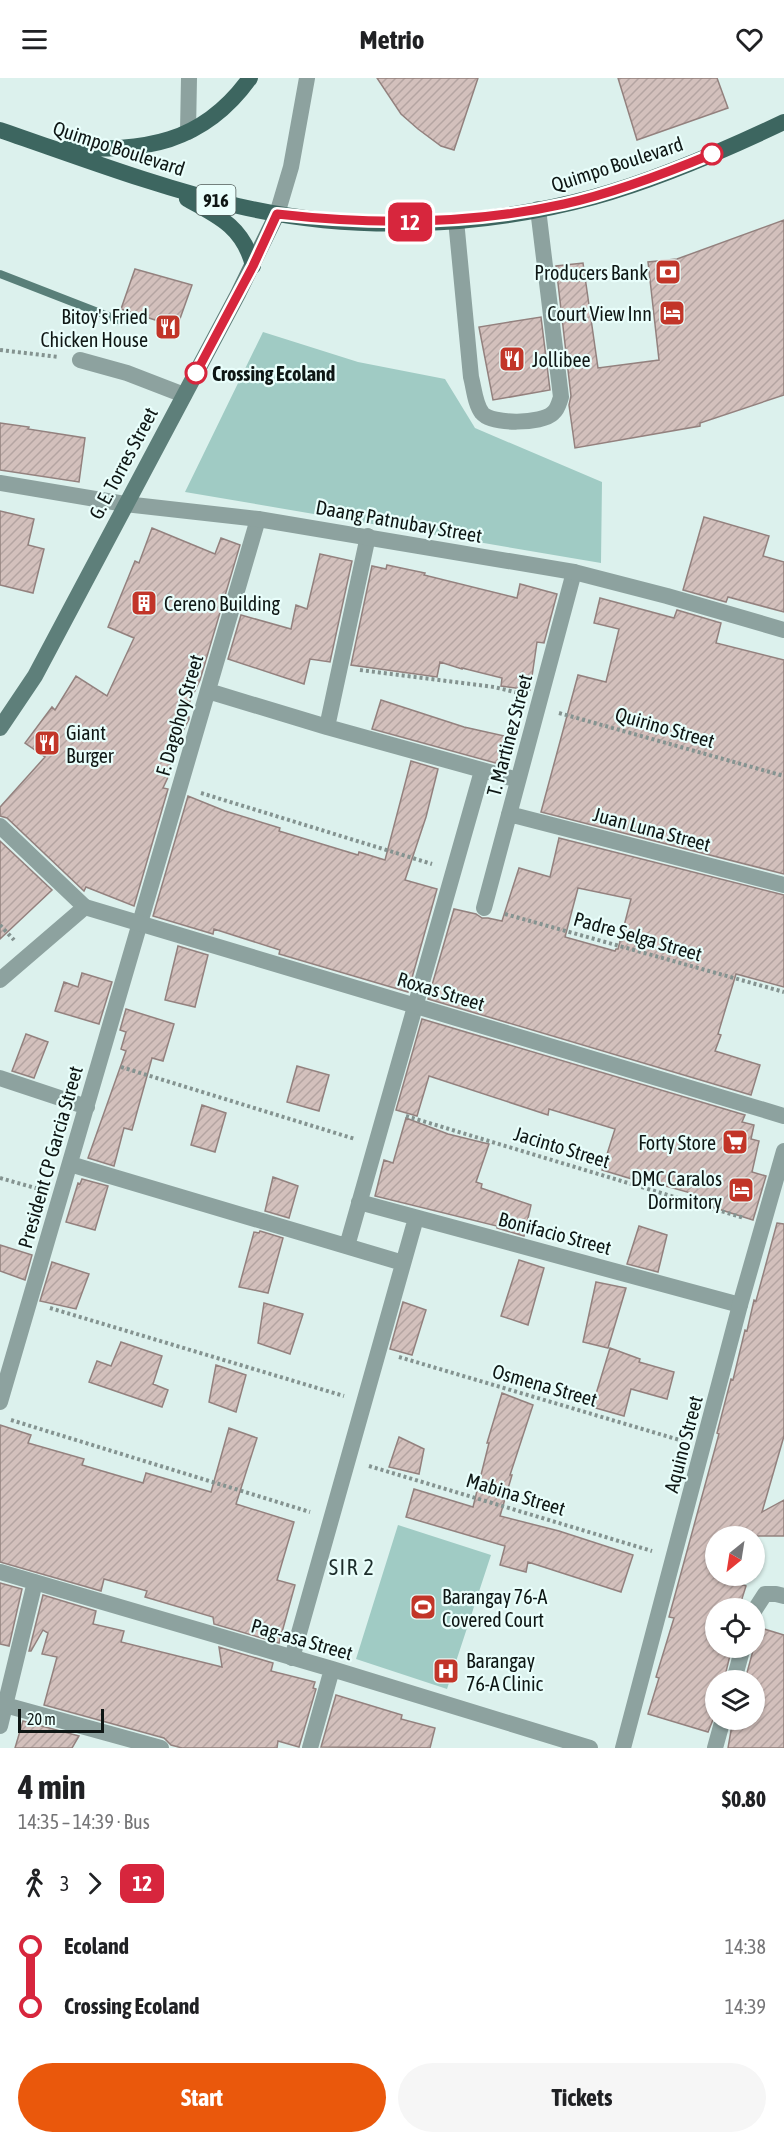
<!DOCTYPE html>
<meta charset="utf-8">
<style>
body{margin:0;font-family:"Asap Condensed",sans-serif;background:#f6f6f6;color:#202124;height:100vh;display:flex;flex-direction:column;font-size:22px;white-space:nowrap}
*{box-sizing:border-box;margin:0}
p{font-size:20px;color:#757577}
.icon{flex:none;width:33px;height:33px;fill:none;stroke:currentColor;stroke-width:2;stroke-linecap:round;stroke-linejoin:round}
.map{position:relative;height:1670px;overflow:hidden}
.drawer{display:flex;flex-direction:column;background:#fff;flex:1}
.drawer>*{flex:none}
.badge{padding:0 12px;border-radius:9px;font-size:21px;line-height:39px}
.needle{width:39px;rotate:210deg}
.buttons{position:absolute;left:705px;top:1448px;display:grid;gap:12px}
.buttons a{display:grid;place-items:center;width:60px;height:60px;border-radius:50%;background:#fff;box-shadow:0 2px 4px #0004;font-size:30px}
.scale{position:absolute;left:18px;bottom:15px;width:86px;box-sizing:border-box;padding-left:6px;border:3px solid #0e1614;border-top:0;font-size:16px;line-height:21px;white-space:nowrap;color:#0e1614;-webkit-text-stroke:4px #e9fefb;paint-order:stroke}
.map>.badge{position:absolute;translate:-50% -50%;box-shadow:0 0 0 3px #fff}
.legs{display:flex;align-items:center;gap:9px;height:66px;padding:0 18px;font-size:20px}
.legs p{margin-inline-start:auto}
.overview{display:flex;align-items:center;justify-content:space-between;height:102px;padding:0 18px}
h1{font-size:33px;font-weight:700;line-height:45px}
.action{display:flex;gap:12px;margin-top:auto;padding:12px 18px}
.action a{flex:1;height:69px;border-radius:36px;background:#ea580c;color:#fff;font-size:24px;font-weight:700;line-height:69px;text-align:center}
.action a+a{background:#f6f6f6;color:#202124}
ul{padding:0 18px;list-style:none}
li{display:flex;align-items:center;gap:21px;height:60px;font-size:22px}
li i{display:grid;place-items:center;width:9px;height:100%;margin:0 8px;background:currentColor}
li i::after{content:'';width:15px;height:15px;margin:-8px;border:4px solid;border-radius:50%;background:#fff}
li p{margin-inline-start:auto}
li:first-child i{background:linear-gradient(#0000 50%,currentColor 0)}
li:last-child i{background:linear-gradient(currentColor 50%,#0000 0)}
header{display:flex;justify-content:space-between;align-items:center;height:78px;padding:0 18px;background:#fff;font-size:27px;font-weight:700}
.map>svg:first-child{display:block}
.grass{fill:#a0cbc4}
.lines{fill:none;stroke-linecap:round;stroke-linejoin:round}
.stream{stroke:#597f79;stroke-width:8}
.building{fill:url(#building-hatch);stroke:#93817e;stroke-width:1.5;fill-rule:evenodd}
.path{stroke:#849390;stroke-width:4;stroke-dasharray:3 3;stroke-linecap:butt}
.service{stroke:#8da29f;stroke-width:16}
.minor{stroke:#8da29f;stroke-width:16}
.tertiary{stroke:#8da29f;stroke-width:16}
.secondary{stroke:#5e7f7a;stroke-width:16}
.primary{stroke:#3d6660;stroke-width:16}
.line-1-casing{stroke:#fff;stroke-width:14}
.line-1{stroke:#d7263d;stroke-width:9}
.stop-1-dot{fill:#fff;stroke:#d7263d;stroke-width:3}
.labels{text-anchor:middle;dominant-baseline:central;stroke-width:4.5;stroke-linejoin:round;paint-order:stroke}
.shield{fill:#e9fefb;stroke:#505c59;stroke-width:1.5}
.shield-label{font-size:18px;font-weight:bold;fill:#0e1614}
.street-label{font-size:20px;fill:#0e1614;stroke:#e9fefb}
.poi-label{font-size:20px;fill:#0e1614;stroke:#e9fefb;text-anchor:end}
.stop-label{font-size:20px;font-weight:bold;fill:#0e1614;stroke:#e9fefb;text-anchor:start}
.quarter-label{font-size:22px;letter-spacing:1.5px;fill:#1d2d2b;stroke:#e9fefb}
</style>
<header><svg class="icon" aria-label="menu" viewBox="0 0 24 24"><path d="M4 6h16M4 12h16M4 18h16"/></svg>Metrio<svg class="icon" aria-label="heart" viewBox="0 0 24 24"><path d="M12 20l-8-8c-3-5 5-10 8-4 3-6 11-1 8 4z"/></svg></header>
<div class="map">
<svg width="784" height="1670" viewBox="0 0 784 1670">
<defs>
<pattern id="building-hatch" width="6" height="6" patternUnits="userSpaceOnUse" patternTransform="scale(1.5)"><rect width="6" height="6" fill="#d3c0bc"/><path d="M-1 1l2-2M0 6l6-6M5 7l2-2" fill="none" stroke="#b4a4a1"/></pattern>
</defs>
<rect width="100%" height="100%" fill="#dcf1ed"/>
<path class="grass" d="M 263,254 L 358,284 L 445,301 L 475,350 L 602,404 L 601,485 L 185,414 Z
M 398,1447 L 491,1477 L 447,1611 L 356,1581 Z"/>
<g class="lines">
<path class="stream" d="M 0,196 L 121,243"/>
</g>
<path class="building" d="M 377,0 L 478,0 L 454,72 L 441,68 L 418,51 L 401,36 Z
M 618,0 L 717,0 L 728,30 L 637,62 Z
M 784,142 L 784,317 L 700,345 L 700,348 L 575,370 L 569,327 L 571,318 L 556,188 L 583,185 L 598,290 L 659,282 L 648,184 L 677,181 Z
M 135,191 L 192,207 L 177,249 L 121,231 Z
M 541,239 L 550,312 L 493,322 L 479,249 Z
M 0,345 L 29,349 L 28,351 L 85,360 L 79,404 L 0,392 Z
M 0,433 L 34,441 L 28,467 L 44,471 L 33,515 L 0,507 Z
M 704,439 L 769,458 L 763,478 L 784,484 L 784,534 L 728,519 L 726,524 L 683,512 Z
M 152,450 L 215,476 L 221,460 L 240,467 L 200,602 L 184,636 L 189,639 L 189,641 L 179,661 L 182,662 L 166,695 L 169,697 L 163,710 L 168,711 L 134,828 L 86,809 L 84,813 L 7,740 L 0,738 L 0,729 L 45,679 L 25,665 L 52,629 L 55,632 L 76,598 L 107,618 L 134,560 L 108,549 L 135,483 L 139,485 Z
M 320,476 L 352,483 L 330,584 L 310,581 L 304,606 L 228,581 L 241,537 L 291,551 L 296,527 L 307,531 Z
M 387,487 L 425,495 L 424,497 L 517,520 L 520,506 L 557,516 L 544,565 L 537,564 L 530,612 L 501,608 L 502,600 L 462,590 L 462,591 L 440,584 L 437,599 L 351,587 L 372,488 L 386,491 Z
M 600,520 L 674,540 L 677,532 L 721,545 L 716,565 L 784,582 L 784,796 L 541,734 L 578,597 L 606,604 L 619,551 L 594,545 Z
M 381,622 L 464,649 L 509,659 L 503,687 L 372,651 Z
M 411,683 L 438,691 L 426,739 L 405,802 L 437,811 L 408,914 L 279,876 L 280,872 L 214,851 L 213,856 L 153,838 L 188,718 L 225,733 L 280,750 L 279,753 L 358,777 L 359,774 L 385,782 Z
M 559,760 L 784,817 L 784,909 L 736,896 L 718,956 L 721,957 L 715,973 L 760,987 L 751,1017 L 428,921 L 454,831 L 476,836 L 482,840 L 488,840 L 502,843 L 519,790 L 550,799 ZM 578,810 L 631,821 L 618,871 L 616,871 L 615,873 L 565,859 Z
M 0,763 L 52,812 L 0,861 Z
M 178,868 L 208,877 L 195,929 L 165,922 Z
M 82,895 L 112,904 L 99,946 L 55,933 L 64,904 L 78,909 Z
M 126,931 L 174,946 L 163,983 L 152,980 L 132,1052 L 124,1050 L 114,1088 L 88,1080 L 126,973 L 121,971 L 126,954 L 120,952 Z
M 422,941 L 745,1037 L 742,1044 L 754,1047 L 751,1061 L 759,1063 L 752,1094 L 766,1098 L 753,1142 L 690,1122 L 691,1115 L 633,1099 L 632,1101 L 602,1092 L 615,1051 L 549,1031 L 548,1037 L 429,998 L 417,1038 L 396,1032 Z
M 26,956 L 48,964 L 34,1000 L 12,993 Z
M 297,988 L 329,997 L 319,1033 L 287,1024 Z
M 202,1027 L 226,1035 L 215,1074 L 191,1067 Z
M 406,1040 L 448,1056 L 489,1066 L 476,1104 L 482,1106 L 481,1110 L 531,1127 L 524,1158 L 497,1150 L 497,1148 L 375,1118 L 384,1082 L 393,1085 Z
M 273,1099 L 298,1108 L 289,1140 L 265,1133 Z
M 82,1101 L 108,1108 L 95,1152 L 66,1144 L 78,1105 L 80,1106 Z
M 777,1145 L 784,1146 L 784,1358 L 762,1434 L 784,1422 L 784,1458 L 755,1458 L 754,1461 L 754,1458 L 716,1458 L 716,1497 L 744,1497 L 741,1506 L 746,1508 L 739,1530 L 716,1530 L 716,1569 L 732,1569 L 724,1602 L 716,1602 L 716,1634 L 708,1654 L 648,1636 L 659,1600 L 656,1599 L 674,1540 L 669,1539 L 719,1356 L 717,1355 L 731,1301 L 733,1302 L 745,1252 L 747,1253 L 754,1222 L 756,1223 Z
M 639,1148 L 667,1157 L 658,1194 L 627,1186 Z
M 260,1153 L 283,1160 L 268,1215 L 239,1209 L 254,1154 L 259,1155 Z
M 0,1167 L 32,1177 L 25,1202 L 0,1193 Z
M 519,1182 L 544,1190 L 528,1247 L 501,1238 Z
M 52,1184 L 89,1196 L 76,1231 L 40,1223 Z
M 596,1204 L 626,1210 L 608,1270 L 583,1264 Z
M 403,1224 L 426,1232 L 412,1277 L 390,1271 Z
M 264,1225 L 303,1236 L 290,1276 L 258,1265 Z
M 121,1264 L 162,1278 L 153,1306 L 168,1312 L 162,1329 L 89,1304 L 97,1283 L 111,1288 Z
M 610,1270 L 640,1281 L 639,1284 L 674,1294 L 667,1321 L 631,1311 L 624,1338 L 592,1329 Z
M 216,1287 L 246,1297 L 236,1334 L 209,1324 Z
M 502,1315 L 533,1327 L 510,1397 L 512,1397 L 500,1438 L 559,1453 L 633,1477 L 621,1514 L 528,1484 L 526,1494 L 500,1487 L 505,1468 L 406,1439 L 414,1411 L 473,1429 L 489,1365 L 487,1365 Z
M 0,1347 L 31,1357 L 28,1365 L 84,1381 L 82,1387 L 143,1405 L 146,1395 L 211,1414 L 229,1350 L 257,1360 L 236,1426 L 294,1444 L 277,1502 L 295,1507 L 279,1565 L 214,1546 L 213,1539 L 145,1519 L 147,1513 L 104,1501 L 101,1513 L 0,1484 Z
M 399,1359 L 424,1371 L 419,1396 L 389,1389 Z
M 0,1505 L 22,1511 L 9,1568 L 0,1566 Z
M 43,1517 L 96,1533 L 93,1546 L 124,1553 L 121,1564 L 222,1589 L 219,1569 L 273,1585 L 271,1593 L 315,1604 L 313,1610 L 316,1611 L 299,1669 L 278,1663 L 277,1670 L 182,1670 L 171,1667 L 164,1660 L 44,1627 L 57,1579 L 42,1576 L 48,1555 L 43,1552 L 31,1573 L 29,1573 Z
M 754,1548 L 784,1557 L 784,1670 L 728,1670 L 733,1641 L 754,1641 L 754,1602 L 745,1602 L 754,1569 Z
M 336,1617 L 402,1637 L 401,1641 L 435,1650 L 430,1670 L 321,1669 Z
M 23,1643 L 79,1658 L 72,1670 L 15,1670 Z"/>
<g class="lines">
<path class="path" d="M 0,272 L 59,279
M 360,592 L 494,609 L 519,615
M 559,635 L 784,698
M 201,715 L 432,786
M 505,836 L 784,914
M 0,847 L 14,862
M 121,989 L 355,1061
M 406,1038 L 744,1140
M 0,1100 L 39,1111
M 50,1230 L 344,1318
M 399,1279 L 683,1363
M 11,1342 L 310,1434
M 369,1388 L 652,1473"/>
<path class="service" d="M 456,142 L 471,299 C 474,310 475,326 482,335 C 492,347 542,346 553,335 C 558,331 559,325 561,319 L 538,131
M 208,613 L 327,649 L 518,702
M 327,649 L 368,458
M 509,736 L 784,807
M 0,748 L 85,829
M 484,830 L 574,494
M 0,1000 L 87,1029
M 70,1086 L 403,1185
M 359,1124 L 740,1227
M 347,1168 L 482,693
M 0,1324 L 258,441
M 754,1533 L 765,1516 L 776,1516 L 784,1518
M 292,1580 L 416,1140
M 734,1602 L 743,1569
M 715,1670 L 723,1641"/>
<path class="minor" d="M 188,54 L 189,0
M 80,282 L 127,295 L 184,317
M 0,405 L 125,426 L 258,441 L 574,494 L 667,518 L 784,552
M 0,902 L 85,829 L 784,1038
M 0,1494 L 332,1591 L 590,1670
M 5,1627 L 161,1670
M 0,1648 L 35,1504
M 310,1670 L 332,1591
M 623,1670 L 740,1227 L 784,1073"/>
<path class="tertiary" d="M 277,136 L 291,89 L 307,0"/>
<path class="secondary" d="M 0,650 L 35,598 L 238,216 L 277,136"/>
<path class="primary" d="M 0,52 C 79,79 157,109 238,128 C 353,155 480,150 594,119 C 659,101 723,73 784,44
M 68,70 C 144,73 202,67 250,0
M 187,121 C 219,138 244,150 253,188"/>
</g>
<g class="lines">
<g class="line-1-casing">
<path id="line-1" d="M 196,295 L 253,188 L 277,136 C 373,147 469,147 564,126 C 614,115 664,96 712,76"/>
</g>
<use href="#line-1" class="line-1"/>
</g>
<defs>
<g id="bank-square" transform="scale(1.35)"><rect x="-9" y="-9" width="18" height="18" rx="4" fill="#c23528" stroke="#e9fefb"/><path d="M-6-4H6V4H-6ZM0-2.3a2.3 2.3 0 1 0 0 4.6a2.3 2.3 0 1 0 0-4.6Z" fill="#fff"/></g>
<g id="hotel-square" transform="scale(1.35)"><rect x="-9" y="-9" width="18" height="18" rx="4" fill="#c23528" stroke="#e9fefb"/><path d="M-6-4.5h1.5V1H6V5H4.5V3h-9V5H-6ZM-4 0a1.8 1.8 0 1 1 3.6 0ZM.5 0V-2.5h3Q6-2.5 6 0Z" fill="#fff"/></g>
<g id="restaurant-square" transform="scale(1.35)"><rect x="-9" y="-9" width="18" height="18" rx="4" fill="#c23528" stroke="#e9fefb"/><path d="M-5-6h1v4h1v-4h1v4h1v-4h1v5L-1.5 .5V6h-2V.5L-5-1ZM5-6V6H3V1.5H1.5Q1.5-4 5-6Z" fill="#fff"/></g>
<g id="building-square" transform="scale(1.35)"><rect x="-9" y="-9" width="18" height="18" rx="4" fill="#c23528" stroke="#e9fefb"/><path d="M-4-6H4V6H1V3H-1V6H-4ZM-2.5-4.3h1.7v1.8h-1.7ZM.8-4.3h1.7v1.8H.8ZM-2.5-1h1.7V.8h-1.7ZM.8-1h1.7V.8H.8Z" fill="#fff"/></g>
<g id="supermarket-square" transform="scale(1.35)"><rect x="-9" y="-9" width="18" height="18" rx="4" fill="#c23528" stroke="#e9fefb"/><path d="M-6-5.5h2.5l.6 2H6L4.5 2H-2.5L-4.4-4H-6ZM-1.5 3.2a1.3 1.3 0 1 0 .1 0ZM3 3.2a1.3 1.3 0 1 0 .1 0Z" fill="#fff"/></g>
<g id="stadium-square" transform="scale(1.35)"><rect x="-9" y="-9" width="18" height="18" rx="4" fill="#c23528" stroke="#e9fefb"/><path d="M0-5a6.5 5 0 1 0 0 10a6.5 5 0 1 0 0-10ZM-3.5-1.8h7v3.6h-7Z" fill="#fff"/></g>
<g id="hospital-square" transform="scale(1.35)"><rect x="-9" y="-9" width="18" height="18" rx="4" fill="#c23528" stroke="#e9fefb"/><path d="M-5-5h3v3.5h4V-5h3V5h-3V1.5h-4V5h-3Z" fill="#fff"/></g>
</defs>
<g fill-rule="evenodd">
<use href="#bank-square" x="668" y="194"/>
<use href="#hotel-square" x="672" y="235"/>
<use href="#restaurant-square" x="168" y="249"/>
<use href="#restaurant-square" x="512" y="281"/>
<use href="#building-square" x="144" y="525"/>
<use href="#restaurant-square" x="47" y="665"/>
<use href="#supermarket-square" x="735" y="1064"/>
<use href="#hotel-square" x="741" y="1112"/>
<use href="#stadium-square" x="423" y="1529"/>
<use href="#hospital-square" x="446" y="1593"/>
</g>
<g class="stop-1-dot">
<circle cx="712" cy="76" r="10"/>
<circle cx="196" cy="295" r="10"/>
</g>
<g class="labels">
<rect class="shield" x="196.5" y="107" width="39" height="30" rx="4.5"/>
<g class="shield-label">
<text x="216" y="122">916</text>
</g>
<g class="street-label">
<text transform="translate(119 70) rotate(18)">Quimpo Boulevard</text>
<text transform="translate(617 86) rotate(-18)">Quimpo Boulevard</text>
<text transform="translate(123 385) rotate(-62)">G. E. Torres Street</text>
<text transform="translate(399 443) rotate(10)">Daang Patnubay Street</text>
<text transform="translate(179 637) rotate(-74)">F. Dagohoy Street</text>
<text transform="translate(665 649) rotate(16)">Quirino Street</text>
<text transform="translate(509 657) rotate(-75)">T. Martinez Street</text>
<text transform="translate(652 751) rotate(15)">Juan Luna Street</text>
<text transform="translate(638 858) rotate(16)">Padre Selga Street</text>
<text transform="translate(441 913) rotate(17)">Roxas Street</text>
<text transform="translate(562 1069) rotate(17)">Jacinto Street</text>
<text transform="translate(50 1079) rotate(-74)">President CP Garcia Street</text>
<text transform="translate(555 1155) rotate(15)">Bonifacio Street</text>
<text transform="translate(545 1307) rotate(16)">Osmena Street</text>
<text transform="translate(683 1366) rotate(-75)">Aquino Street</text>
<text transform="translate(516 1416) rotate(17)">Mabina Street</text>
<text transform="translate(302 1561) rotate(16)">Pag-asa Street</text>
</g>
<g class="poi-label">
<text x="648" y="194">Producers Bank</text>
<text x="652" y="235">Court View Inn</text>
<text x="148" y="238">Bitoy's Fried<tspan x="148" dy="23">Chicken House</tspan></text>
<text x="532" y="281" text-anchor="start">Jollibee</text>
<text x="164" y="525" text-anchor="start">Cereno Building</text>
<text x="66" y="654" text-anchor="start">Giant<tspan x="66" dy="23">Burger</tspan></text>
<text x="716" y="1064">Forty Store</text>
<text x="722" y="1100">DMC Caralos<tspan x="722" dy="23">Dormitory</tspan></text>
<text x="442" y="1518" text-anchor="start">Barangay 76-A<tspan x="442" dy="23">Covered Court</tspan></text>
<text x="466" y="1582" text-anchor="start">Barangay<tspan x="466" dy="23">76-A Clinic</tspan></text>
</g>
<g class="stop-label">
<text x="212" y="295">Crossing Ecoland</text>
</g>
<g class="quarter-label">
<text x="352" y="1489">SIR 2</text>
</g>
</g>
</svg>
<div class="buttons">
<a><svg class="needle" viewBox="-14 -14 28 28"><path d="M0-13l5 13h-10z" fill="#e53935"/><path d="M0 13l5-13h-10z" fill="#757577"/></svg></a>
<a><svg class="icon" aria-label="locate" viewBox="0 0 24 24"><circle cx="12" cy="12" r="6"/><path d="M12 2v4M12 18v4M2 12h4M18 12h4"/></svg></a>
<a><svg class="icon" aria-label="layers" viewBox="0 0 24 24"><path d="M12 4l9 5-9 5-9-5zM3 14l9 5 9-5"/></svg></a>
</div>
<div class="scale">20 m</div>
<b class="badge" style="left:410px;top:144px;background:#d7263d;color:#fff">12</b>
</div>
<section class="drawer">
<div class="overview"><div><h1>4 min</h1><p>14:35 – 14:39 · Bus</p></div><b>$0.80</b></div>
<div class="legs"><svg class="icon" aria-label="walk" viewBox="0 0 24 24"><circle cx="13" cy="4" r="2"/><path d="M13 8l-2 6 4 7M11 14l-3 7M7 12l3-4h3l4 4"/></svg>3<svg class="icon" aria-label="forward" viewBox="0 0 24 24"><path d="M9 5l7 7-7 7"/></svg><b class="badge" style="background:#d7263d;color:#fff">12</b></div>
<ul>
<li><i style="color:#d7263d"></i><b>Ecoland</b><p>14:38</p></li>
<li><i style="color:#d7263d"></i><b>Crossing Ecoland</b><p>14:39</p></li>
</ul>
<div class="action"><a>Start</a><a>Tickets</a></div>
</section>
